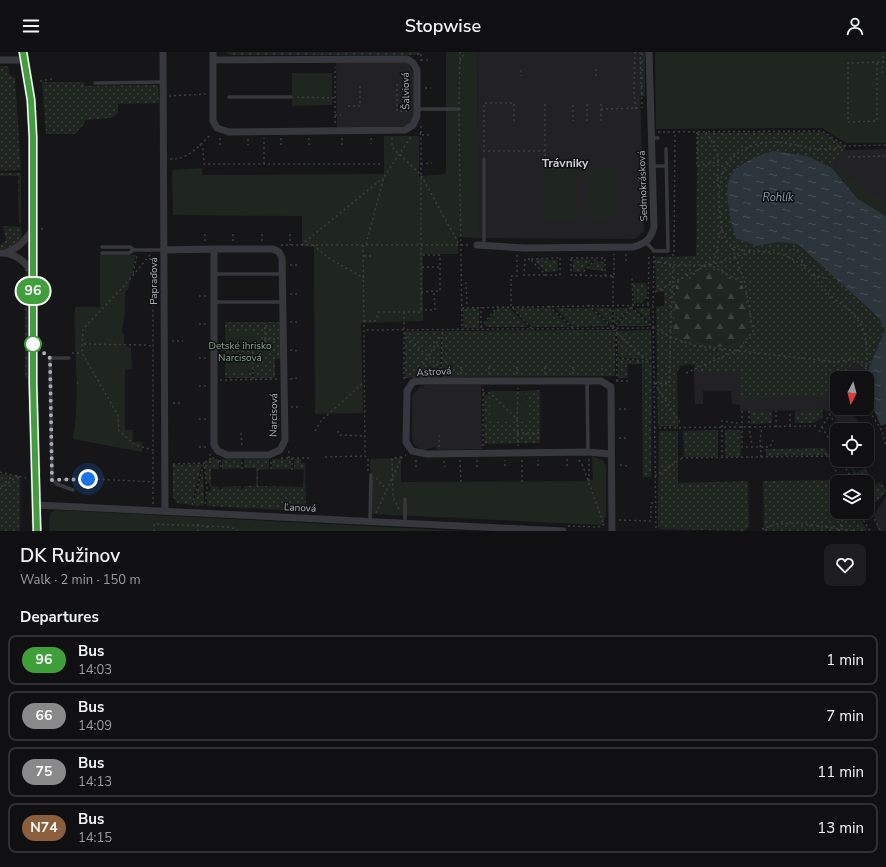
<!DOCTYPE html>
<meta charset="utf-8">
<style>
body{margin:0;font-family:"Nunito Sans",sans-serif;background:#1e1e20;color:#f1f3f6;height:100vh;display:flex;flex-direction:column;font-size:15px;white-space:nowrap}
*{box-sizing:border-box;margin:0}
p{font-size:13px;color:#9c9d9f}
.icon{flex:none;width:22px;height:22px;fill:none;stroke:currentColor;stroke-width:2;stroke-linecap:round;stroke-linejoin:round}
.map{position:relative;height:479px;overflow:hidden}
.sheet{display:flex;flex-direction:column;background:#101012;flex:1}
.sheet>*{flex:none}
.badge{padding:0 8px;border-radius:13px;font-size:14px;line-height:26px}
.needle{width:26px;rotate:186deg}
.tools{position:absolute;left:830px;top:319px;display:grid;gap:8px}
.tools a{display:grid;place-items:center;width:44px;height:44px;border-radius:8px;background:#101012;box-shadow:0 2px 10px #0003,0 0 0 1px #303032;font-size:20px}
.you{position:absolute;width:20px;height:20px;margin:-10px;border:3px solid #fff;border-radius:50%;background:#1a73e8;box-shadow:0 0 0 6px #1a73e833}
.map>.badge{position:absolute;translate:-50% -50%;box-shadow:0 0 0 2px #fff}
h2{padding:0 20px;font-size:15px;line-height:36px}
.round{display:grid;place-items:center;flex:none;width:42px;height:42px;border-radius:8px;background:#1e1e20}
.head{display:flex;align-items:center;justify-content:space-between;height:68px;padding:0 20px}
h1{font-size:19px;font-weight:600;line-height:30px}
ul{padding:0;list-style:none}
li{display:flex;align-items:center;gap:12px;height:50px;margin:0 8px 6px;padding:0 12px;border:2px solid #303032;border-radius:8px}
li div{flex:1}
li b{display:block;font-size:15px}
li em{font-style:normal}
li .badge{min-width:44px;font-weight:700;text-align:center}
header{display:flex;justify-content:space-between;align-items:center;height:52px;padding:0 20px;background:#101012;font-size:18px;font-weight:600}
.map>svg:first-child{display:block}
.built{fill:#222225}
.grass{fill:url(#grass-dots)}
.forest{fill:url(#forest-firs)}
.park{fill:#1e261f}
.water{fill:url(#water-ripples)}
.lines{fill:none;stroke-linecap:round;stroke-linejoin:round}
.path{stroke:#3d3f44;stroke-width:1.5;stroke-dasharray:2 3;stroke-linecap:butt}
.service{stroke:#37383d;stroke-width:3.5}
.minor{stroke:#37383d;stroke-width:7}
.secondary{stroke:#45474d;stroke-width:10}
.line-casing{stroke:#fff;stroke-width:9}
.line{stroke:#3fa03b;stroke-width:6}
.walk{stroke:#a8adb8;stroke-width:4;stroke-dasharray:0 7.2}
.stop-dot{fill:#fff;stroke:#3fa03b;stroke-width:2}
.labels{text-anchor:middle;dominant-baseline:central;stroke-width:3;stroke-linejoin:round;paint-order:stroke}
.street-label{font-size:10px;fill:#a8adb8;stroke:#111113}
.park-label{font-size:10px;fill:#7fa381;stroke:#111113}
.water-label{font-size:11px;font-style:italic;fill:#7f9bb3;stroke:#111113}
.quarter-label{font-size:12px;font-weight:bold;fill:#c9ccd4;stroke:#111113}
</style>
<header><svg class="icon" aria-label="menu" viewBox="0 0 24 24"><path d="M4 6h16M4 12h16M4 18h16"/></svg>Stopwise<svg class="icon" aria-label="person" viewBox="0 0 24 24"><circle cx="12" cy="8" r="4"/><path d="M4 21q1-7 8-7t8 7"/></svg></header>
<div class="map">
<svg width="886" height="479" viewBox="0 0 886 479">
<defs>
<pattern id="grass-dots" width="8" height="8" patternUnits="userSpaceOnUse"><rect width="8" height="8" fill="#1e261f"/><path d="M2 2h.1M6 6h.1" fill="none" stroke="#3c433d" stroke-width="1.8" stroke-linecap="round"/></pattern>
<pattern id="forest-firs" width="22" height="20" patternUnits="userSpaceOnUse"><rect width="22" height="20" fill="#1e261f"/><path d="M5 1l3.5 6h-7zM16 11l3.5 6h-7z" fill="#3c433d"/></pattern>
<pattern id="water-ripples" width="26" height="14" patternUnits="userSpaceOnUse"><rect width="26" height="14" fill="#2c353c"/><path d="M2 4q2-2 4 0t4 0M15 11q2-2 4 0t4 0" fill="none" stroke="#485056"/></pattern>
</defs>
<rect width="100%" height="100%" fill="#161618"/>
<path class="built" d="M 477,0 L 639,0 L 644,179 L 635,187 L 479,186 Z
M 336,10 L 405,10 L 409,13 L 414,22 L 415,61 L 413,69 L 407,74 L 337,76 Z
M 886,97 L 886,164 L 831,115 L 845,98 Z
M 853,310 L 865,317 L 860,326 L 844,326 Z
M 694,319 L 741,319 L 740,346 L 823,345 L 832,343 L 837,337 L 837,356 L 850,356 L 861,375 L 856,378 L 843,378 L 831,360 L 823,358 L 740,359 L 740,353 L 732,352 L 731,339 L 703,339 L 703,352 L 695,352 Z
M 426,333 L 481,333 L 482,397 L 437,398 L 436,395 L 423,398 L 414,393 L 412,386 L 412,344 L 420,335 Z
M 886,444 L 886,479 L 878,479 L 874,463 Z"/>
<path class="grass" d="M 225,0 L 420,0 L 420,3 L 230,3 Z
M 639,0 L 645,0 L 645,44 L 639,44 Z
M 0,14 L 8,14 L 9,22 L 15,26 L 21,118 L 0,119 Z
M 42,30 L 84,30 L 85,34 L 158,33 L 159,51 L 118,52 L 118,61 L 111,66 L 85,68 L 84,72 L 75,82 L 46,82 Z
M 822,80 L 845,94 L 845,98 L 831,115 L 807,104 L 757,194 L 778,190 L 798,192 L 879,266 L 885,278 L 868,318 L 853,310 L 844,326 L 837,326 L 837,337 L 832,343 L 823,345 L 740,346 L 740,319 L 694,319 L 695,313 L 687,312 L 680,314 L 677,321 L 678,375 L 658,374 L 656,255 L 664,254 L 664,240 L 656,240 L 655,205 L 696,204 L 697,81 Z
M 0,121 L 21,121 L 21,171 L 19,171 L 18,124 L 0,124 Z
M 3,174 L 21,175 L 22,190 L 11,197 L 0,197 L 0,193 L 6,188 Z
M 536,207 L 557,208 L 558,219 L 546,220 L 535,209 Z
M 573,207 L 591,208 L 591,209 L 581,220 L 573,220 Z
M 596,209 L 604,210 L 603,219 L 587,217 Z
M 25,213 L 28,218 L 29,326 L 25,326 Z
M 633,231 L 646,231 L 647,245 L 641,251 L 634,251 Z
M 479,256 L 479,276 L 463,276 L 463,257 Z
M 498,256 L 510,256 L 528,275 L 486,275 L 485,272 Z
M 515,256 L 550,256 L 570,275 L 532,275 L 515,258 Z
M 555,256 L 590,256 L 609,274 L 573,275 Z
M 594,256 L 612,256 L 612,272 L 611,273 Z
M 614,256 L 629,256 L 615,272 L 614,272 Z
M 631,256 L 649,272 L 649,274 L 617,274 Z
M 636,256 L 650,256 L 650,270 L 636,257 Z
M 225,270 L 281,270 L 282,307 L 275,307 L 275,326 L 254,326 L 255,280 L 225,280 Z
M 615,278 L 615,324 L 442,325 L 442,279 Z
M 651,278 L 652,308 L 618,305 L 617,279 Z
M 405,279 L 441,279 L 440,325 L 405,326 Z
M 618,307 L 652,310 L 651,433 L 651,425 L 643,425 L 642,312 L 627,312 L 628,326 L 618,326 Z
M 225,318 L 252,319 L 252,326 L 225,326 Z
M 540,338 L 540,391 L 484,392 L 484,343 L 490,343 L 491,370 L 527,369 L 526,339 Z
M 823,358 L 823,365 L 814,371 L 795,371 L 795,359 Z
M 750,359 L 772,359 L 772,371 L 751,372 Z
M 718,378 L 718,405 L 684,405 L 683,379 Z
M 725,378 L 741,378 L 741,405 L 725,405 Z
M 659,379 L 678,379 L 678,431 L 748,429 L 749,474 L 745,479 L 660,477 L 658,475 Z
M 825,396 L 829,403 L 766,404 L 766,397 Z
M 210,407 L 219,407 L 219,417 L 211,417 L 211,434 L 219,435 L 219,438 L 222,437 L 222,435 L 241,434 L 241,437 L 243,437 L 244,434 L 256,434 L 256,416 L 244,416 L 244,407 L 269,407 L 269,417 L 258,418 L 258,434 L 303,435 L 304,417 L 294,417 L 294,407 L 301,407 L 301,411 L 305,411 L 306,459 L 207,454 L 207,440 L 211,438 L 211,435 L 206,428 L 205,411 Z
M 222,407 L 241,407 L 241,416 L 222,417 Z
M 272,407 L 291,407 L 291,417 L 272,417 Z
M 846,408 L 860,408 L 861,410 L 853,415 L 856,421 L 865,416 L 875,433 L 881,430 L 886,439 L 880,447 L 869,454 L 867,451 L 867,430 L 859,430 Z
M 202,412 L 191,453 L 177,451 L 173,445 L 173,413 Z
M 203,419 L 204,453 L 194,454 L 193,453 Z
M 0,422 L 20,424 L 20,479 L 0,479 Z
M 838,428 L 837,460 L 856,460 L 867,479 L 764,479 L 763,429 Z"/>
<path class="forest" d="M 710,216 L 743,234 L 751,279 L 737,296 L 696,292 L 673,285 L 676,233 Z"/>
<path class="park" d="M 446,0 L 477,0 L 479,186 L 458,185 L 458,202 L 423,202 L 423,269 L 361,271 L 363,361 L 315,362 L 314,195 L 302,194 L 302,164 L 173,163 L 172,118 L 202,116 L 202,123 L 384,122 L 384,84 L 419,84 L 419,124 L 446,122 Z
M 655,0 L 886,0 L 886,91 L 846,91 L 822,76 L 656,77 Z
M 292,21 L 332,21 L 332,53 L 292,54 Z
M 833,113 L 882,148 L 886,148 L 886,164 L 858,147 L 831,115 Z
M 545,115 L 576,115 L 576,169 L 545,169 Z
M 588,115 L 615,115 L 615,166 L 588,166 Z
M 100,203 L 136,203 L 128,238 L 125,239 L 125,259 L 122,280 L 124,281 L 124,294 L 131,295 L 132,317 L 125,318 L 125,378 L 133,378 L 133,390 L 142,390 L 142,400 L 73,387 C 81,343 73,299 75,255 L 100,255 Z
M 225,280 L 255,280 L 254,319 L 225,318 Z
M 490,339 L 526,339 L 527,370 L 490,370 Z
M 592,404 L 603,408 L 606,414 L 606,464 L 602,473 L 372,462 L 370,407 L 401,406 L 401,430 L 582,429 L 593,428 Z
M 56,458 L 461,479 L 49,479 L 50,461 Z"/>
<path class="water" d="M 773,99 L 807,104 L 831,115 L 858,147 L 886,164 L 886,372 L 881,374 L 867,343 L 867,331 L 868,318 L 885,278 L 879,266 L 798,192 L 778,190 L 757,194 L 736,186 C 731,171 721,133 733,120 C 743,109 759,104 773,99 Z"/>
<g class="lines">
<path class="path" d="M 635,0 L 634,43 L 636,57
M 640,0 L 642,56
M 421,8 L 431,8
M 421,9 L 421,0
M 460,9 L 465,0
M 877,11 L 877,69 L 848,70 L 848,11 L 883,10 L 883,0
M 521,18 L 521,24
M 882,21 L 883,10
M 596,24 L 596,17
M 40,29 L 52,27
M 397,32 L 397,59 L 408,59 L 408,61
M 425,36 L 431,36
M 169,44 L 206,42
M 297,45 L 335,46
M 459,52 L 460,0
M 545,52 L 545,115
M 587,52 L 587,69
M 601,52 L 601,69
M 573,53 L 573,69
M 348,54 L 360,54 L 360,33
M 601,57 L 641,56
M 459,62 L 462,278
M 335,63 L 341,63
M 514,69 L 514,51 L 484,51 L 484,99 L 545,99
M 335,71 L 335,15
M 421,74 L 421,83 L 431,83
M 658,80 L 822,79 L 846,94 L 886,93
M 697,80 L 697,114 L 718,110
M 706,80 C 711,88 717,97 718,106 C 719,115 716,124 718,133
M 281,86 L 281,93
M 342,86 L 342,93
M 371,86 L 371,92
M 392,86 L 392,95 L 421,123 L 459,192
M 248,87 L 248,93
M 200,92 L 203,97 L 204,112 L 380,112
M 220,93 L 220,85
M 309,93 L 309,86
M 846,94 C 840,95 834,97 828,97 C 806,99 785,86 762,91 C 721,101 717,126 720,163 C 721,173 722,186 731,193 C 746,204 767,196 784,203 C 804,211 813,225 827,240 C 836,250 850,256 858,268 C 866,278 869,303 866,315 C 866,319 863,322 862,326
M 848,105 L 886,104
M 170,107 C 188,108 199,94 211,82
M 264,112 L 264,86
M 421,112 L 432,111
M 41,177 L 45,177
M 205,182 L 205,191
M 262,182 L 262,189
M 290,182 L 290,193
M 233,189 L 233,182
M 366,192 L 384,125 L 412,83
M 281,193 L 470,193
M 301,193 L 383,126
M 313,193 L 330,207 L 364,226
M 363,193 L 364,278
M 793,197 L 797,198 L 805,215
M 626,202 L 626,212
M 150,203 L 123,235 L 83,277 L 82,301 L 115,358 L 118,364 L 119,379 L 135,393 L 153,398 L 153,204
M 423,203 L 440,203 L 440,239 L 434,239
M 517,203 L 517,224 L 511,224 L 511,254 L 532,277
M 672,203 L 674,203 L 675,80
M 364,204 L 374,204
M 654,204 L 653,253 L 656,479
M 560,206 L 560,223 L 546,223 L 530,207 Z
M 571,206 L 605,206 L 605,224 L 571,223 Z
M 530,207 L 525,207 L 524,223 L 546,223
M 654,209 L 673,213 L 710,213 L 743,231
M 290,213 L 298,213
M 710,213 L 750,200
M 422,215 L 440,215
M 133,221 L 137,204
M 580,223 L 597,206
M 813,223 L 828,227
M 605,224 L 614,224 L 614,202
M 613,224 L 613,253
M 466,230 L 467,255
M 421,240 L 434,239 L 435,258 L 421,258
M 655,240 L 713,210 L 716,203 L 721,176
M 290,242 L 298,242
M 199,244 L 206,244
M 648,252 L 649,202
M 588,253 L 613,276
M 613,253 L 613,275
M 549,254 L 574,277
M 631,255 L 654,276 L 670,285 L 696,294 L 836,310 L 854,307 L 866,317
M 462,256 L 653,253
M 404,260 L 404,330
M 364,269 L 375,269 L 379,260 L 421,260 L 421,83 L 418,79
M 290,270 L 298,270
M 199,272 L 206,272
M 481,275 L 498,254
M 481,276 L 481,255
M 613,276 L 633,253 L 632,226
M 616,277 L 617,329
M 616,280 L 648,309
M 404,281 L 442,318
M 265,287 L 265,271
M 172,289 L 183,289
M 84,292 L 148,293 L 153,295
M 222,298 L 253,300
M 290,298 L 298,299
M 72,301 L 82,301
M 199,306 L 206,306
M 617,306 L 654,310
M 461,315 L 461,323
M 489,315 L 489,322
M 517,315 L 517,322
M 545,315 L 545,322
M 418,321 L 442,282
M 686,321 L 738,298 L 753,279 L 745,231 L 731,193
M 441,322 L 442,278
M 573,322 L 573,315
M 602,323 L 602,314
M 253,327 L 253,294 L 265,294 L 265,287 L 276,287
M 290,327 L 298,326
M 220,328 L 277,327
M 616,329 L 628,329
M 77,331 L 78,331
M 654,331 L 681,372
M 655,331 L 669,332 L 673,213
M 199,334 L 206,334
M 483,341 L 490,341 L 517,367 L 518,394
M 173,351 L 183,351
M 291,355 L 299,355
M 867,355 L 882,379 L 886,394
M 619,357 L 628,357
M 742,359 L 742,395 L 770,395 L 773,388
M 749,359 L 749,375 L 752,394
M 829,362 L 840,378
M 199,367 L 206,367
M 517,367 L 518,336
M 790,374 L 790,359
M 776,375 L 776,359
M 822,375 L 837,401
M 654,376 L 816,374
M 880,377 L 886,376
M 315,379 L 321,369 L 365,329
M 338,379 L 339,383 L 365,384
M 819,380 L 831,360
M 241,381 L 242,395
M 517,381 L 539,381
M 439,383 L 439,396
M 619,386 L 628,386
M 829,386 L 837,383
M 483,394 L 483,336
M 199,395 L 206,395
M 289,399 L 289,406 L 311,406
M 210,402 L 211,406 L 215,406
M 829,404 L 841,430
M 325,405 L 365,404
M 722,405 L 722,369 L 737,371 L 737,375
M 761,405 L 760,388 L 762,375
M 281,406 L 289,406
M 292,406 L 292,418
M 681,406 L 833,404
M 589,407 L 589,429
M 220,408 L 221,417
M 460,408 L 461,432
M 522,408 L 522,432
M 579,408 L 583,414 L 604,473
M 841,408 L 854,430
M 444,409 L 445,415
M 242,410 L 242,417
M 271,410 L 271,418
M 173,412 L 204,411 L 207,436 L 205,454
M 620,413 L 628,414
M 505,414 L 505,408
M 538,414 L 538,408
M 567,414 L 567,407
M 416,415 L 416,408
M 477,415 L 477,408
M 368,419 L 368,407 L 365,404 L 364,278 L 654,276
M 0,420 L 26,426
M 655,424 L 681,407
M 376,426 L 387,438
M 63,428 L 73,426 L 157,430
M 0,437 L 19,423
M 153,452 L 153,398
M 192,453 L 204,411 L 211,406
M 867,454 L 881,479
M 399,457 L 393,445 L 392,406 L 402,405
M 858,460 L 870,479
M 376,461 L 402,405 L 406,403
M 619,468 L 651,469 L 651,451 L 655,451
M 207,474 L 207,479
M 568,474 L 598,475 L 605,472
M 762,477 L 777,472 L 796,471 L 855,479
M 154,479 L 154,472 L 229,475 L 240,479
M 198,479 L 198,469
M 839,479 L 845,460"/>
<path class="service" d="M 95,31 L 164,30
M 229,45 L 291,45
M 417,57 L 459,57
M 651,86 L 658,86
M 652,114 L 666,114
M 646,190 L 654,199 L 668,199 L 666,97
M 484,193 L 484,107
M 102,195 L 130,195 L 134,198 L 163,198
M 102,201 L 129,201 L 134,198
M 214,222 L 282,222
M 214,250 L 283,250
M 69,306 L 50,306 L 52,428 L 57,432 L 73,438
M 587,329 L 588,400
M 370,470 L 371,423
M 405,471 L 405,447"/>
<path class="minor" d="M 163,0 L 165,459
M 213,0 L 213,69 L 217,76 L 229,80 L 405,78 L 413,73 L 417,64 L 417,18 L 413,11 L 407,7 L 213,8
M 0,8 L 25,8
M 477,193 L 525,196 L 633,195 C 645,192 651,187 654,175 L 649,0
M 214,197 L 273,197 L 279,200 L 282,206 L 285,388 L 280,398 L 269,403 L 227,403 L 218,399 L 214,393 Z
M 164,198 L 214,197
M 0,201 C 16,201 24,209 33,221
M 5,201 C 19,196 25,189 33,177
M 611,402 L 588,400 L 427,402 L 412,399 L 406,390 L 407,339 L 413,330 L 419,329 L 601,329 L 611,335 L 612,479
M 37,453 L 563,479"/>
<path class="secondary" d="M 23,0 L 31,48 L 33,85 L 33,331 L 37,479"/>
</g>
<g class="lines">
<g class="line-casing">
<path id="line" d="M 23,0 L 31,48 L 33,85 L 33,331 L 37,479"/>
</g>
<use href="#line" class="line"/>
<path class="walk" d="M 33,292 L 50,306 L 52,428 L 88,427"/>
</g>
<circle class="stop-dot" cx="33" cy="292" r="8"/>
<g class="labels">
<g class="street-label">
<text transform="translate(406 39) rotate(-91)">Šalviová</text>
<text transform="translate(643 134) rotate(-92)">Sedmokrásková</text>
<text transform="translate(154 229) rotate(-90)">Papraďová</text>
<text transform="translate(434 320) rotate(-3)">Astrová</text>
<text transform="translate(274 363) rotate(-89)">Narcisová</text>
<text transform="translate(300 456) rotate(3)">Ľanová</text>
</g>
<g class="park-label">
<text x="240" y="294">Detské ihrisko<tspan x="240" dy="12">Narcisová</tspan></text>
</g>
<g class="water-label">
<text x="778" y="145">Rohlík</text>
</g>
<g class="quarter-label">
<text x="565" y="111">Trávniky</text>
</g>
</g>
</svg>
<div class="tools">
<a><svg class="needle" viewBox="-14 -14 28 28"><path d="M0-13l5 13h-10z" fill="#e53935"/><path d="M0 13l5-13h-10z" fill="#9c9d9f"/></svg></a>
<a><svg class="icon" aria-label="locate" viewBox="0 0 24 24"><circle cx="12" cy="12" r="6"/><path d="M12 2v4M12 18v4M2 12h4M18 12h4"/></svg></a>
<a><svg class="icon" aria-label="layers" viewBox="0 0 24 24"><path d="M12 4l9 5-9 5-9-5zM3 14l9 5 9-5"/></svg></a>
</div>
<div class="you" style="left:88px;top:427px"></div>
<b class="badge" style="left:33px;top:239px;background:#3fa03b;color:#fff">96</b>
</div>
<section class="sheet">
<div class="head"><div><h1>DK Ružinov</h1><p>Walk · 2 min · 150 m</p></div><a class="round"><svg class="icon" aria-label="heart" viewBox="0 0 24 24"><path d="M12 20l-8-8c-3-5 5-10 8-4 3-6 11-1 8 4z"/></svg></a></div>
<h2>Departures</h2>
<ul>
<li><span class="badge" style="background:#3fa03b;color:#fff">96</span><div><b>Bus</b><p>14:03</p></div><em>1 min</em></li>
<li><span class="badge" style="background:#898989;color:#fff">66</span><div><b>Bus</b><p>14:09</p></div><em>7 min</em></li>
<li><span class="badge" style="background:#898989;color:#fff">75</span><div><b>Bus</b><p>14:13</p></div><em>11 min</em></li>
<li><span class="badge" style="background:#8b5e3c;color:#fff">N74</span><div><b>Bus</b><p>14:15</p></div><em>13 min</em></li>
</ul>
</section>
